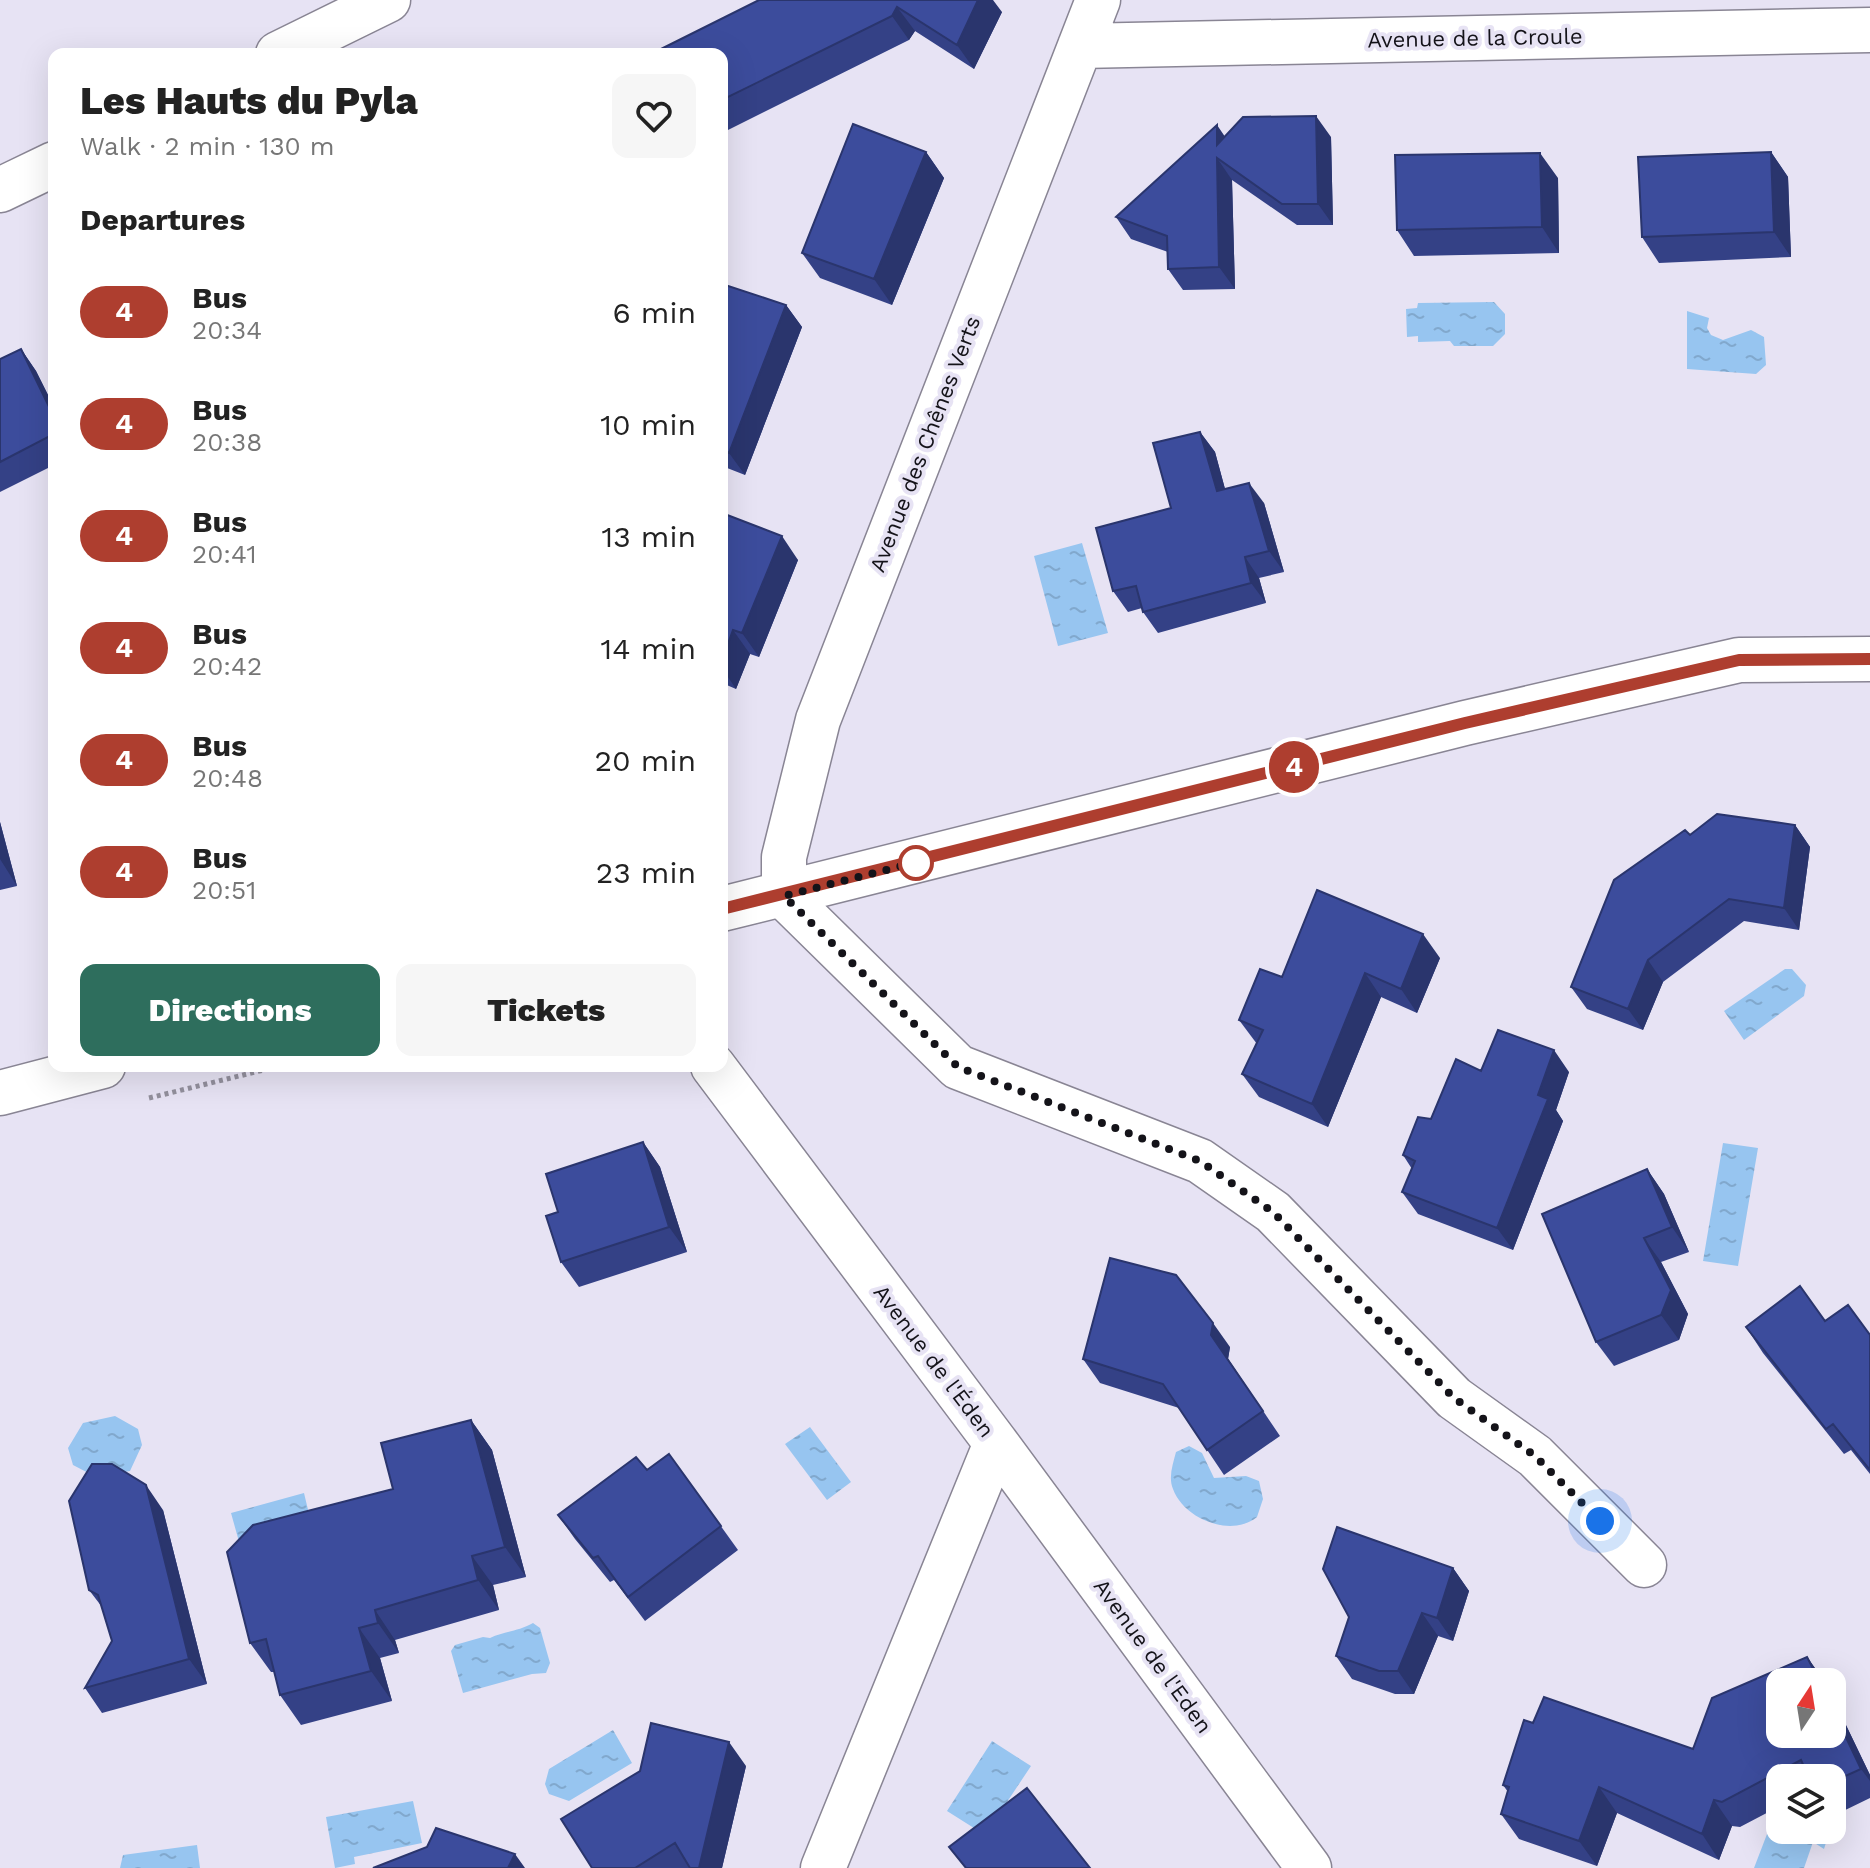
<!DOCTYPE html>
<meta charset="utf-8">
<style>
body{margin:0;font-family:"Work Sans",sans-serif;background:#f6f6f6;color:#222;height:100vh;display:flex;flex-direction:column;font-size:30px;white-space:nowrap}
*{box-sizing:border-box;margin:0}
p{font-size:26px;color:#767676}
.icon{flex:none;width:44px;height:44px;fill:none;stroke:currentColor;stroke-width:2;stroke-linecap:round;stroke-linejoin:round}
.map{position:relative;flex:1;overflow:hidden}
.side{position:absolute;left:48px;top:48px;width:680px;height:1024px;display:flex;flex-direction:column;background:#fff;border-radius:16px;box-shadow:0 8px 32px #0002}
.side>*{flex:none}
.badge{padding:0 16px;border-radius:26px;font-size:28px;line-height:52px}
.needle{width:52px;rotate:12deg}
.controls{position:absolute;left:1766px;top:1668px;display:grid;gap:16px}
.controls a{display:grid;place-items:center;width:80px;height:80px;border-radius:16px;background:#fff;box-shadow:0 8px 32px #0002;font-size:40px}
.you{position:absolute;width:40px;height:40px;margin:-20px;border:6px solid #fff;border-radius:50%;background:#1a73e8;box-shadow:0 0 0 12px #1a73e833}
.map>.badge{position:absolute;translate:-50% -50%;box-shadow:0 0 0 4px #fff}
h2{padding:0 32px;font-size:30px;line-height:72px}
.round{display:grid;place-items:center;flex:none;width:84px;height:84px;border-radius:16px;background:#f6f6f6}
.head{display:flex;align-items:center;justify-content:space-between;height:136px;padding:0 32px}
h1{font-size:38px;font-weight:800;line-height:60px}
.primary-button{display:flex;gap:16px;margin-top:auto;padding:16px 32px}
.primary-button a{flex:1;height:92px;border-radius:16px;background:#2e6e5d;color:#fff;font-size:32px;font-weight:800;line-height:92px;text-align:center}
.primary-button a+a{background:#f6f6f6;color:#222}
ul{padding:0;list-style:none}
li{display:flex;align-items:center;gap:24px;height:112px;padding:0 32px}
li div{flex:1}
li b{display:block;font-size:30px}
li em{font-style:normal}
li .badge{min-width:88px;font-weight:700;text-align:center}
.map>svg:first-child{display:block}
.water{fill:url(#water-ripples)}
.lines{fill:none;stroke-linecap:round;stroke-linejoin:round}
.minor-casing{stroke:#898594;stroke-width:47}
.secondary-casing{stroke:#898594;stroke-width:47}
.path{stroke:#93909d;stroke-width:5;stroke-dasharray:4 4;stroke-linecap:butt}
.minor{stroke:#fff;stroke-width:44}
.secondary{stroke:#fff;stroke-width:44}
.wall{fill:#344186}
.shaded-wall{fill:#2a356d}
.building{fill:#3c4c9c;stroke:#2a356d;stroke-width:2}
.line-casing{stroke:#fff;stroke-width:18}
.line{stroke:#ae3e2f;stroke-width:12}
.walk{stroke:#141319;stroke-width:8;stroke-dasharray:0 14.4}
.stop-dot{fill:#fff;stroke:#ae3e2f;stroke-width:4}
.labels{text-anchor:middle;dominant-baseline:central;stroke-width:8;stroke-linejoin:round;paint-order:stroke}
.street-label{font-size:22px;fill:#141319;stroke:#e7e3f4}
</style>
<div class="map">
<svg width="1870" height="1868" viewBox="0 0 1870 1868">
<defs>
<pattern id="water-ripples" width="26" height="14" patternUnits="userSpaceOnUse" patternTransform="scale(2)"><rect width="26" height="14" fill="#97c5f0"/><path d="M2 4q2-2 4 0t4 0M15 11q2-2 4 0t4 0" fill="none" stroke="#81a8cd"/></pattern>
</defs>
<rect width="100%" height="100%" fill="#e7e3f4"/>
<path class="water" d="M 1494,302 L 1505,314 L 1505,334 L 1493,346 L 1454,346 L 1450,341 L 1418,342 L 1418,336 L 1407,337 L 1406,309 L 1417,308 L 1418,303 Z
M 1687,311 L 1709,318 L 1707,328 L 1711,335 L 1723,340 L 1751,330 L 1764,337 L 1766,365 L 1756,374 L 1687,369 Z
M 1082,543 L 1108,633 L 1058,646 L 1034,556 Z
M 1785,969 L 1792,969 L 1806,985 L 1804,996 L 1744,1040 L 1724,1011 Z
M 1723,1143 L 1758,1148 L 1738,1266 L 1703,1261 Z
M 115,1416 L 138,1429 L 142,1445 L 130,1471 L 96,1477 L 73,1465 L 68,1448 L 83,1423 Z
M 810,1427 L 851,1482 L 827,1500 L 785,1444 Z
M 1189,1446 L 1202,1453 L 1214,1478 L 1246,1476 L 1259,1481 L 1263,1499 L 1257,1517 C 1231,1538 1184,1519 1173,1489 C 1168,1477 1173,1464 1176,1452 Z
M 304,1493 L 315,1539 L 243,1556 L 231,1513 Z
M 533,1623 L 540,1628 L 550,1663 L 546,1673 L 532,1674 L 463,1693 L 451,1651 L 455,1645 L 483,1637 L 490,1638 C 504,1631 517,1632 533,1623 Z
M 613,1730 L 632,1763 L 569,1801 L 549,1794 L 545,1784 L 549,1769 Z
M 992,1741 L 1031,1766 L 985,1835 L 947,1811 Z
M 413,1801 L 422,1843 L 354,1857 L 355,1864 L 335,1868 L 326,1817 Z
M 1777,1808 L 1780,1830 L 1830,1830 L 1824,1849 L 1813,1842 L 1804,1868 L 1754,1868 Z
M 197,1845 L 200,1868 L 120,1868 L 123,1855 Z"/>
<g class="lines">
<g class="minor-casing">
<path id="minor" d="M 1098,0 L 818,720 L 784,857 L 784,896 L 958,1067 L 1200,1161 L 1273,1212 L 1454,1398 L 1535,1456 L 1644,1565
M 1080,46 L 1870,30
M 278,54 L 388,0
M 0,190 L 54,164
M 713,1066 L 996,1443 L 823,1868
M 996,1443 L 1309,1868"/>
</g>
<g class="secondary-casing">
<path id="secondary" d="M 722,909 L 1465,723 L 1739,660 L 1870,659
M 0,1093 L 103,1066"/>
</g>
<path class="path" d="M 149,1098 L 280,1066"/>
<use href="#minor" class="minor"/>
<use href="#secondary" class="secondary"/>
</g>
<path class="wall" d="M 759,0 L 1002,12 L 974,69 L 915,31 L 909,40 L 722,133 L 722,54 Z
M 1225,136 L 1331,137 L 1333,225 L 1297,225 L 1232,180 L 1235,289 L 1183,290 L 1168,269 L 1168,252 L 1131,239 L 1116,217 Z
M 926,152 L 944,178 L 892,305 L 820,278 L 802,253 Z
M 1771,152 L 1788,177 L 1791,257 L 1659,263 L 1642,237 Z
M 1558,178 L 1559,253 L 1414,256 L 1397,230 Z
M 722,284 L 786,305 L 802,327 L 745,475 L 722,466 Z
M 21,349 L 36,371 L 54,407 L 54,465 L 0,492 L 0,359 Z
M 1200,432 L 1215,452 L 1225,489 L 1264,503 L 1284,572 L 1259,578 L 1266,603 L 1158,633 L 1143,612 L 1142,608 L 1128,612 L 1113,591 L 1171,508 Z
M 722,513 L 798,560 L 759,657 L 750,654 L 736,689 L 722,683 Z
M 0,822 L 17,886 L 0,890 Z
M 1795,825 L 1810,847 L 1799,930 L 1744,921 L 1663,982 L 1643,1030 L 1587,1009 L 1571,987 Z
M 1440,958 L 1417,1013 L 1381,997 L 1328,1127 L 1259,1097 L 1242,1074 L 1257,1044 L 1239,1020 L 1282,977 Z
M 1481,1071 L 1569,1072 L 1556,1110 L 1563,1121 L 1513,1250 L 1418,1214 L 1402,1192 L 1412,1169 L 1403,1155 L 1431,1119 Z
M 643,1142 L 660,1167 L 687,1252 L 579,1287 L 561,1262 L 558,1212 Z
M 1647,1169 L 1664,1194 L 1689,1252 L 1661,1262 L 1688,1314 L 1679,1340 L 1614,1366 L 1596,1342 Z
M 1825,1321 L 1870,1335 L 1870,1474 L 1851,1450 L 1844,1454 L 1763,1353 L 1746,1327 Z
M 1230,1347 L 1228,1359 L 1280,1436 L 1224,1475 L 1179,1408 L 1100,1383 L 1083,1359 Z
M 471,1420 L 492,1450 L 526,1577 L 493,1585 L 499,1610 L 395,1640 L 399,1653 L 380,1658 L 392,1701 L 301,1725 L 280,1695 L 274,1672 L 271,1672 L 250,1643 L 393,1489 Z
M 669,1454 L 738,1550 L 645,1621 L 614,1580 L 610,1582 L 575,1539 L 558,1515 L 647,1470 Z
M 163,1510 L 207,1684 L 102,1713 L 85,1688 L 112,1641 L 102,1607 L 89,1590 Z
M 1453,1568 L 1469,1591 L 1453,1641 L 1438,1636 L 1414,1694 L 1395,1694 L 1352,1679 L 1336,1656 Z
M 1807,1657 L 1825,1682 L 1780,1682 L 1832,1734 L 1832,1696 L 1870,1775 L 1870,1798 L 1833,1816 L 1832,1778 L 1780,1778 L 1780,1806 L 1740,1827 L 1732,1826 L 1719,1860 L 1617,1813 L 1597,1866 L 1519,1839 L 1501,1814 L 1508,1792 L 1503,1785 L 1533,1723 L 1693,1749 Z
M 746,1766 L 722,1868 L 592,1868 Z"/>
<path class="shaded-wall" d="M 978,0 L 993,0 L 1002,12 L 974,69 L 957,45 Z
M 897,7 L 915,31 L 909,40 L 892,16 Z
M 1316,116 L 1331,137 L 1333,225 L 1318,204 Z
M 1217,125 L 1232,147 L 1217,145 Z
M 926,152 L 944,178 L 892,305 L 874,279 Z
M 1771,152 L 1788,177 L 1791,257 L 1774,232 Z
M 1540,153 L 1558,178 L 1559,253 L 1542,227 Z
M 1217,158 L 1232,180 L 1235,289 L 1219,267 Z
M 786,305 L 802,327 L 745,475 L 729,453 Z
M 21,349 L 36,371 L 54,407 L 54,417 Z
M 1200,432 L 1215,452 L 1231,511 L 1217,491 Z
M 1249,483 L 1264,503 L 1284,572 L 1269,551 Z
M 782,536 L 798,560 L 759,657 L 742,633 Z
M 1245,557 L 1259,578 L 1266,603 L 1251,583 Z
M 733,630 L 750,654 L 736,689 L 722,668 L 722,660 Z
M 0,822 L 17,886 L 0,859 Z
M 1795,825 L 1810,847 L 1799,930 L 1784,908 Z
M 1423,934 L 1440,958 L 1417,1013 L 1401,989 Z
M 1648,960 L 1663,982 L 1643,1030 L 1628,1009 Z
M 1365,973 L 1381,997 L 1328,1127 L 1312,1104 Z
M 1554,1050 L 1569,1072 L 1556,1110 L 1563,1121 L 1513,1250 L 1497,1228 L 1538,1095 Z
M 643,1142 L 660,1167 L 687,1252 L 669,1227 Z
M 1647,1169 L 1664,1194 L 1689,1252 L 1672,1227 Z
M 1644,1238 L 1661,1262 L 1688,1314 L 1679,1340 L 1661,1315 Z
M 1213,1323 L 1230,1347 L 1228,1359 L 1280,1436 L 1211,1335 Z
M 471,1420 L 492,1450 L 526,1577 L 505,1547 Z
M 146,1485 L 163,1510 L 207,1684 L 189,1659 Z
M 472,1556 L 493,1585 L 499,1610 L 478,1580 Z
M 1453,1568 L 1469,1591 L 1453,1641 L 1437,1618 Z
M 375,1610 L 395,1640 L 399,1653 L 378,1623 Z
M 1422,1613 L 1438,1636 L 1414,1694 L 1398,1671 Z
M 359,1628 L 380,1658 L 392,1701 L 371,1671 Z
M 1807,1657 L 1825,1682 L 1820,1682 Z
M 1832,1696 L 1870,1775 L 1870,1781 L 1861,1769 L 1832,1708 Z
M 729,1742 L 746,1766 L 722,1868 L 699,1868 Z
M 1599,1787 L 1617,1813 L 1597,1866 L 1579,1841 Z
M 1714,1800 L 1732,1826 L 1719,1860 L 1702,1834 Z
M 515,1854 L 525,1868 L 508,1868 Z"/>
<path class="building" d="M 759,0 L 978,0 L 957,45 L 897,7 L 892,16 L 722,100 L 722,54 L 651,54 Z
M 1316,116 L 1318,204 L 1282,204 L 1217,158 L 1219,267 L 1168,269 L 1167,236 L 1116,217 L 1217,125 L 1217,145 L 1243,117 Z
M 853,124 L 926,152 L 874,279 L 802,253 Z
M 1771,152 L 1774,232 L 1642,237 L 1638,157 Z
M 1540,153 L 1542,227 L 1397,230 L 1395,155 Z
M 722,284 L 786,305 L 729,453 L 722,450 Z
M 21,349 L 54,417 L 54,434 L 0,462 L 0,359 Z
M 1200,432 L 1217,491 L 1249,483 L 1269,551 L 1245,557 L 1251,583 L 1143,612 L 1136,586 L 1113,591 L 1096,528 L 1171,508 L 1153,443 Z
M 722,513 L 782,536 L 742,633 L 733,630 L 722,660 Z
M 1717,814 L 1795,825 L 1784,908 L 1729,899 L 1648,960 L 1628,1009 L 1571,987 L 1614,880 L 1685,830 L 1690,835 Z
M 1317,890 L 1423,934 L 1401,989 L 1365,973 L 1312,1104 L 1242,1074 L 1263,1030 L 1239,1020 L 1260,969 L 1282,977 Z
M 1498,1030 L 1554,1050 L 1538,1095 L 1548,1099 L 1497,1228 L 1402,1192 L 1415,1161 L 1403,1155 L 1418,1117 L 1431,1119 L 1456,1059 L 1481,1071 Z
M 643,1142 L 669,1227 L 561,1262 L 546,1216 L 558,1212 L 546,1174 Z
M 1647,1169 L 1672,1227 L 1644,1238 L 1671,1290 L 1661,1315 L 1596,1342 L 1542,1214 Z
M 1110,1258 L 1176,1275 L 1213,1323 L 1211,1335 L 1263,1411 L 1207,1450 L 1163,1384 L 1083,1359 Z
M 1800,1286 L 1825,1321 L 1848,1305 L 1870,1335 L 1870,1470 L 1833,1424 L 1826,1429 L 1746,1327 Z
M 471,1420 L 505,1547 L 472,1556 L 478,1580 L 375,1610 L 378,1623 L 359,1628 L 371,1671 L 280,1695 L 266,1639 L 250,1643 L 227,1552 L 253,1525 L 393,1489 L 381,1443 Z
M 669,1454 L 721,1526 L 628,1597 L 598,1556 L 593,1558 L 558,1515 L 636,1457 L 647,1470 Z
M 92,1464 L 112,1464 L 146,1485 L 189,1659 L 85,1688 L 112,1641 L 98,1595 L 89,1590 L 69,1501 Z
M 1337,1527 L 1453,1568 L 1437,1618 L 1422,1613 L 1398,1671 L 1379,1671 L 1336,1656 L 1349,1617 L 1323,1569 Z
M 1807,1657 L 1820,1682 L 1780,1682 L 1780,1734 L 1832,1734 L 1832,1708 L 1861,1769 L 1832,1782 L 1832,1778 L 1809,1778 L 1801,1760 L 1722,1802 L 1714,1800 L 1702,1834 L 1599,1787 L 1579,1841 L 1501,1814 L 1509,1787 L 1503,1785 L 1524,1720 L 1533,1723 L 1544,1697 L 1693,1749 L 1712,1698 Z
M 651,1723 L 729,1742 L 699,1868 L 690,1868 L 675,1843 L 635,1868 L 592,1868 L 561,1819 L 640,1771 Z
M 1027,1788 L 1090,1868 L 966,1868 L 949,1847 Z
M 436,1828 L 515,1854 L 508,1868 L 373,1868 L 427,1847 Z"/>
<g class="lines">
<g class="line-casing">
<path id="line" d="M 722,909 L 1465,723 L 1739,660 L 1870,659"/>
</g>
<use href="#line" class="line"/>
<path class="walk" d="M 916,863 L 929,859 L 784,896 L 958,1067 L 1200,1161 L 1273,1212 L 1454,1398 L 1535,1456 L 1600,1521"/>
</g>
<circle class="stop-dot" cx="916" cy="863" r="16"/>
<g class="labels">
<g class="street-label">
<text transform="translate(1475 38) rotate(-1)">Avenue de la Croule</text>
<text transform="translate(925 444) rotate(-69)">Avenue des Chênes Verts</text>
<text transform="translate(934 1361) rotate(53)">Avenue de l'Éden</text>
<text transform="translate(1153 1656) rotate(54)">Avenue de l'Eden</text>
</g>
</g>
</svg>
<div class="controls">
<a><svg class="needle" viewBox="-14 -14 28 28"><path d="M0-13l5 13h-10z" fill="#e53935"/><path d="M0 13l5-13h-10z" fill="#767676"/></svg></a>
<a><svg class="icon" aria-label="layers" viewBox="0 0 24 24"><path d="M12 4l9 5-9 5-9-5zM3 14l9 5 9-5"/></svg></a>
</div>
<div class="you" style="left:1600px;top:1521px"></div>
<b class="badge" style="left:1294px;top:767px;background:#ae3e2f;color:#fff">4</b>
<section class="side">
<div class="head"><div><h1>Les Hauts du Pyla</h1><p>Walk · 2 min · 130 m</p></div><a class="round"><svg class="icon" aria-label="heart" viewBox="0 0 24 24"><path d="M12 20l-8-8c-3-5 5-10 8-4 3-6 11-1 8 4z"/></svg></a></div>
<h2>Departures</h2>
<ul>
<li><span class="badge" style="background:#ae3e2f;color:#fff">4</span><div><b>Bus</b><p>20:34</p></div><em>6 min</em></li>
<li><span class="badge" style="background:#ae3e2f;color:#fff">4</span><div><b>Bus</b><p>20:38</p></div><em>10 min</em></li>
<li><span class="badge" style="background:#ae3e2f;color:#fff">4</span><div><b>Bus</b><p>20:41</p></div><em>13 min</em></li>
<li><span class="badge" style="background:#ae3e2f;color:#fff">4</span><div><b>Bus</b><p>20:42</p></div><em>14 min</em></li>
<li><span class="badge" style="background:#ae3e2f;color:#fff">4</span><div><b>Bus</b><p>20:48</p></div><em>20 min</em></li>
<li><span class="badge" style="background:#ae3e2f;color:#fff">4</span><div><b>Bus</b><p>20:51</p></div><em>23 min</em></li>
</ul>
<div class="primary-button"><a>Directions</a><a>Tickets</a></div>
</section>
</div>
